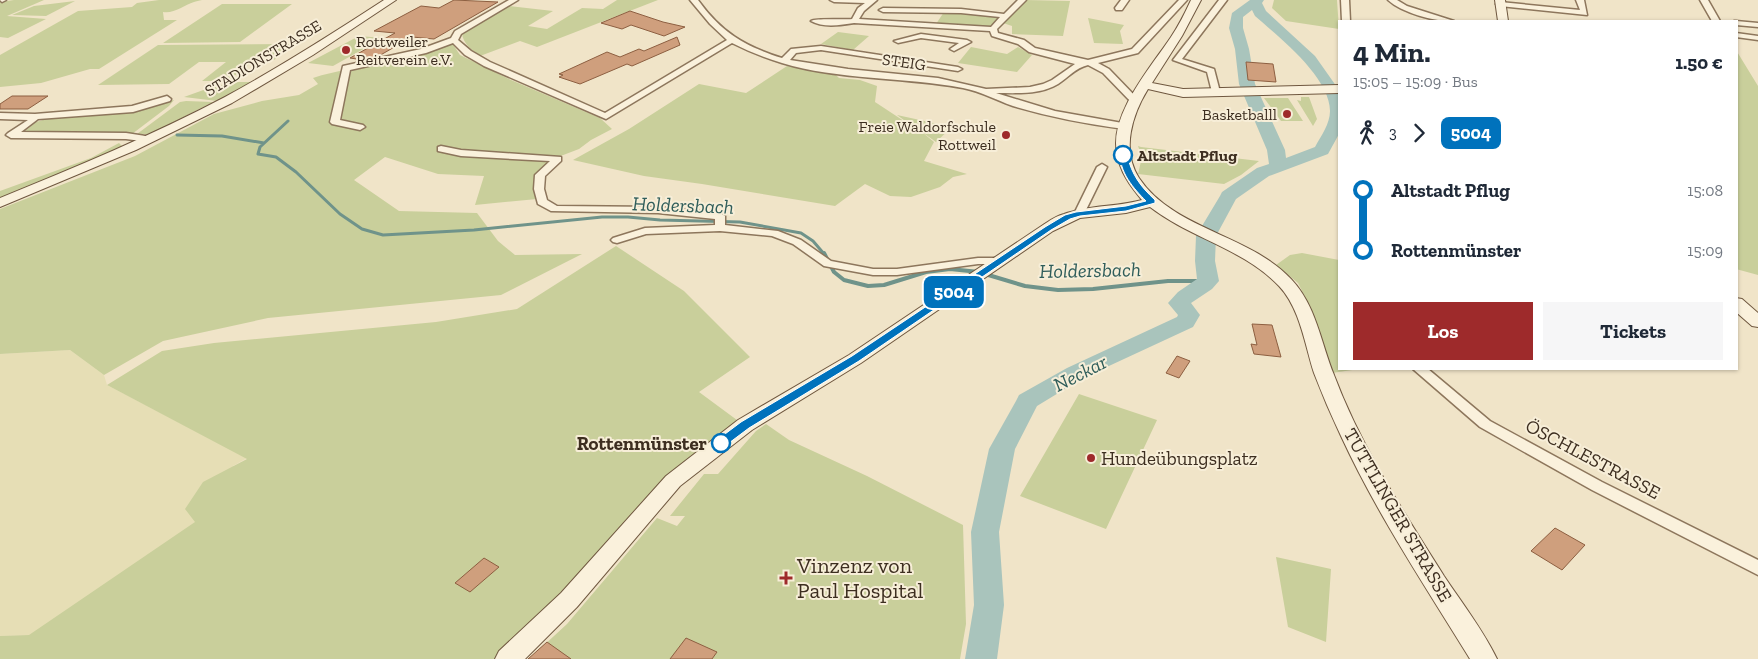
<!DOCTYPE html>
<html lang="de">
<meta charset="utf-8">
<style>
body{margin:0;font-family:"Zilla Slab",serif;background:#f6f6f7;color:#1f2937;height:100vh;display:flex;flex-direction:column;font-size:19px;white-space:nowrap}
*{box-sizing:border-box;margin:0}
p{font-size:16px;color:#747a83}
.icon{flex:none;width:28px;height:28px;fill:none;stroke:currentColor;stroke-width:2;stroke-linecap:round;stroke-linejoin:round}
.map{position:relative;flex:1;overflow:hidden}
.panel{position:absolute;left:1338px;top:20px;width:400px;height:350px;display:flex;flex-direction:column;background:#fff;border-radius:0px;box-shadow:0 1px 4px #0004}
.panel>*{flex:none}
.badge{padding:0 10px;border-radius:8px;font-size:18px;line-height:32px}
.map>.badge{position:absolute;translate:-50% -50%;box-shadow:0 0 0 2px #fff}
.legs{display:flex;align-items:center;gap:8px;height:55px;padding:0 15px;font-size:16px}
.legs p{margin-inline-start:auto}
.headline{display:flex;align-items:center;justify-content:space-between;height:85px;padding:0 15px}
h1{font-size:28px;font-weight:700;line-height:38px}
.button{display:flex;gap:10px;margin-top:auto;padding:10px 15px}
.button a{flex:1;height:58px;border-radius:0px;background:#9e2a2b;color:#fff;font-size:20px;font-weight:700;line-height:58px;text-align:center}
.button a+a{background:#f6f6f7;color:#1f2937}
ul{padding:0 15px;list-style:none}
li{display:flex;align-items:center;gap:18px;height:60px;font-size:19px}
li i{display:grid;place-items:center;width:8px;height:100%;margin:0 6px;background:currentColor}
li i::after{content:'';width:12px;height:12px;margin:-6px;border:4px solid;border-radius:50%;background:#fff}
li p{margin-inline-start:auto}
li:first-child i{background:linear-gradient(#0000 50%,currentColor 0)}
li:last-child i{background:linear-gradient(currentColor 50%,#0000 0)}
.map>svg:first-child{display:block}
.farmland{fill:#e6deb5}
.green{fill:#c9cf9b}
.lines{fill:none;stroke-linecap:round;stroke-linejoin:round}
.stream-far1{stroke:#6f938a;stroke-width:3}
.stream{stroke:#6f938a;stroke-width:4}
.river{fill:#a9c4bc;fill-rule:evenodd}
.building{fill:#cf9f7d;stroke:#8d5f41}
.street-casing{stroke:#8d765c;stroke-width:3}
.secondary-casing{stroke:#6f573f;stroke-width:2}
.street{fill:#faf1dc;fill-rule:evenodd}
.secondary{fill:#faf1dc;fill-rule:evenodd}
.line-1{fill:#0072bc;stroke:#fff}
.poi-dot{fill:#9e2a2b;stroke:#f7eed8;stroke-width:2}
.stop-1-dot{fill:#fff;stroke:#0072bc;stroke-width:2.5}
.labels{text-anchor:middle;dominant-baseline:central;stroke-width:4;stroke-linejoin:round;paint-order:stroke}
.far-poi-label{font-size:16px;fill:#3d2e20;stroke:#f7eed8;text-anchor:end}
.far-street-label{font-size:16px;fill:#3d2e20;stroke:#f7eed8}
.far-stop-label{font-size:16px;font-weight:bold;fill:#3d2e20;stroke:#f7eed8;text-anchor:start}
.stop-label{font-size:19px;font-weight:bold;fill:#3d2e20;stroke:#f7eed8;text-anchor:end}
.poi-label{font-size:19px;fill:#3d2e20;stroke:#f7eed8;text-anchor:start}
.street-label{font-size:19px;fill:#3d2e20;stroke:#f7eed8}
.water-label{font-size:20px;font-style:italic;fill:#2f5d5a;stroke:#f7eed8}
.near-poi-label{font-size:22px;fill:#3d2e20;stroke:#f7eed8;text-anchor:start}
</style>
<div class="map">
<svg width="1758" height="659" viewBox="0 0 1758 659">
<rect width="100%" height="100%" fill="#f0e4c8"/>
<path class="farmland" d="M 70,350 L 104,375 L 107,385 L 247,458 L 233,466 L 270,490 L 74,634 L 0,636 L 0,354 Z"/>
<path class="green" d="M 14,0 L 44,0 L 7,16 L 46,19 L 8,38 L 0,37 L 0,2 Z
M 159,0 L 202,0 C 199,1 196,1 194,2 C 184,5 174,14 163,12 L 164,20 L 177,20 L 99,69 L 90,69 L 41,83 L 0,87 L 0,55 L 78,11 L 132,7 L 137,3 Z
M 617,0 L 658,0 L 537,47 L 520,41 L 480,56 C 472,50 463,44 462,33 L 465,30 L 509,6 L 553,11 L 528,26 L 547,29 L 582,8 L 603,9 Z
M 1025,0 L 1070,1 L 1063,36 L 1012,34 L 1012,26 L 1003,23 Z
M 1274,0 L 1337,0 L 1339,29 L 1286,21 L 1272,8 Z
M 75,1 L 46,16 L 12,15 L 34,6 Z
M 222,4 L 292,4 L 240,42 L 163,43 Z
M 944,12 L 1001,17 L 992,27 L 936,24 Z
M 1088,18 L 1124,25 L 1120,31 L 1123,44 L 1094,43 Z
M 838,32 L 869,36 L 853,50 L 821,44 Z
M 359,36 L 383,38 L 333,66 L 308,63 Z
M 452,43 L 460,55 L 511,80 L 600,118 L 612,129 L 591,140 L 579,149 L 558,157 L 538,175 L 537,199 L 475,205 L 484,176 L 438,174 L 385,157 L 354,180 L 399,211 L 477,213 L 498,241 L 515,255 L 582,254 L 501,295 L 268,318 L 163,341 L 104,375 L 70,350 L 0,354 L 0,209 L 135,156 L 214,114 L 262,101 L 299,95 L 318,84 L 313,78 C 336,70 358,69 381,64 C 405,59 429,52 452,43 Z
M 294,44 L 274,60 L 254,60 L 228,81 L 202,81 L 226,62 L 199,62 L 169,84 L 98,85 L 158,45 Z
M 971,47 L 1007,54 L 1018,47 L 1032,55 L 1017,72 L 958,63 Z
M 1736,50 L 1758,86 L 1758,275 L 1736,269 Z
M 787,66 L 833,72 L 839,78 L 860,80 L 877,86 L 875,102 L 916,129 L 897,115 L 952,127 L 936,142 L 922,132 L 934,142 L 924,161 L 967,174 L 953,177 L 940,187 L 911,197 L 890,196 L 865,184 L 835,206 L 702,184 L 644,176 L 573,160 L 629,129 L 699,84 L 746,93 Z
M 237,82 L 254,82 L 217,101 L 184,97 L 209,88 Z
M 1301,97 L 1309,97 L 1317,119 L 1313,126 L 1297,100 L 1301,101 Z
M 1264,98 L 1288,98 L 1303,121 L 1281,121 Z
M 174,100 L 169,106 L 132,134 L 24,132 L 36,122 L 53,117 Z
M 186,101 L 213,102 L 150,134 L 137,134 L 180,102 Z
M 119,143 L 122,146 L 118,150 L 0,200 L 0,191 L 91,158 Z
M 1138,146 L 1141,147 L 1259,161 L 1241,175 L 1224,184 L 1138,174 L 1142,157 Z
M 616,246 L 684,291 L 750,357 L 699,392 L 741,423 L 506,654 L 494,659 L 0,659 L 0,636 L 29,635 L 195,522 L 185,509 L 203,482 L 247,459 L 107,385 L 162,351 L 214,343 L 436,322 L 517,309 Z
M 1302,253 L 1339,260 L 1339,369 L 1359,369 L 1332,373 L 1310,307 L 1298,283 L 1276,265 L 1290,255 Z
M 1079,394 L 1157,420 L 1106,529 L 1020,496 Z
M 766,424 L 789,440 L 867,476 L 963,525 L 966,624 L 960,659 L 529,659 L 567,624 L 657,518 L 677,526 L 685,516 L 670,516 L 704,474 L 718,474 L 756,431 Z
M 1276,557 L 1331,569 L 1326,642 L 1288,627 Z"/>
<g class="lines">
<path class="stream-far1" d="M 288,121 L 260,147 L 258,154 L 276,157 L 296,172 L 340,214 L 362,229 L 383,235 L 474,230 L 602,217 L 628,217 L 660,220 L 740,222 L 801,233 L 813,241 L 825,255
M 177,135 L 222,136 L 264,143"/>
<path class="stream" d="M 824,253 L 834,272 L 844,280 L 868,286 L 884,285 L 926,272 L 950,269 L 979,272
M 985,274 L 1025,286 L 1058,290 L 1093,289 L 1168,281 L 1208,281"/>
<path class="river" d="M 1250,0 L 1264,0 L 1262,3 L 1266,11 L 1315,56 L 1339,90 L 1339,134 L 1328,154 L 1269,176 L 1236,199 L 1216,236 L 1215,261 L 1219,281 L 1212,289 L 1191,303 L 1200,315 L 1193,327 L 1083,378 L 1037,406 L 1015,449 L 999,532 L 1004,605 L 997,659 L 965,659 L 974,605 L 971,532 L 989,449 L 1016,401 L 1019,395 L 1067,368 L 1177,317 L 1178,315 L 1168,303 L 1178,292 L 1197,279 L 1195,261 L 1196,236 L 1220,196 L 1222,192 L 1257,168 L 1269,164 L 1267,150 L 1239,84 L 1235,49 L 1229,28 L 1232,13 ZM 1252,10 L 1255,16 C 1279,37 1330,77 1330,111 C 1330,124 1321,136 1315,147 L 1286,158 L 1285,150 L 1255,84 L 1249,49 L 1243,28 L 1243,17 Z"/>
</g>
<path class="building" d="M 454,0 L 498,2 L 434,39 L 412,37 L 377,57 L 363,60 L 350,58 L 395,33 L 374,31 L 421,6 L 439,8 Z
M 630,11 L 663,22 L 685,27 L 664,36 L 631,25 L 622,29 L 601,23 Z
M 677,37 L 680,45 L 632,66 L 627,64 L 580,84 L 559,77 L 563,75 L 559,74 L 607,52 L 620,57 L 639,49 L 644,51 Z
M 1246,62 L 1273,64 L 1276,82 L 1248,80 Z
M 12,96 L 48,96 L 28,109 L 0,109 L 0,104 Z
M 1252,324 L 1272,325 L 1281,357 L 1254,354 L 1251,344 L 1257,345 Z
M 1177,356 L 1190,361 L 1179,378 L 1166,373 Z
M 1555,528 L 1585,545 L 1562,570 L 1531,551 Z
M 484,558 L 499,567 L 470,592 L 455,583 Z
M 686,638 L 717,652 L 712,659 L 670,659 Z
M 547,642 L 571,659 L 528,659 Z"/>
<g class="lines">
<g class="street-casing">
<path id="street" d="M 0,0 L 6,0 L 2,2 Z
M 509,0 L 518,0 L 461,34 L 458,40 L 471,51 L 490,62 L 605,113 L 727,40 L 710,24 L 690,0 L 698,0 C 721,32 744,46 782,58 L 791,49 L 821,46 L 958,67 L 962,69 L 958,71 L 821,50 L 796,53 L 790,60 L 848,69 L 938,78 L 986,89 L 1030,87 L 1043,84 L 1052,80 L 1075,64 L 1029,52 L 1018,44 L 992,36 L 990,31 L 854,23 C 841,25 823,28 811,21 C 816,18 843,20 852,19 L 858,8 L 865,3 L 834,2 L 830,0 L 877,0 L 864,11 L 859,19 L 991,27 L 1000,17 L 961,13 L 883,12 L 879,10 L 883,8 L 961,9 L 1004,14 L 1018,0 L 1026,0 L 997,29 L 998,33 L 1024,40 L 1035,48 L 1088,60 L 1132,49 L 1179,0 L 1187,0 L 1138,53 L 1098,63 L 1109,69 L 1138,99 L 1138,103 L 1132,103 L 1103,73 L 1088,65 C 1075,68 1069,77 1058,84 C 1040,95 1016,93 996,93 L 1055,111 L 1128,124 L 1130,126 L 1125,129 C 1087,124 1050,117 1013,106 C 996,100 980,91 963,88 C 905,77 837,80 782,63 C 765,58 748,51 732,43 L 606,119 L 484,66 L 465,55 L 453,43 L 426,53 L 350,70 L 340,120 L 363,125 L 365,127 L 360,130 L 332,124 L 330,122 L 343,66 L 421,49 L 451,38 L 455,31 Z
M 1121,0 L 1129,0 L 1122,10 L 1116,10 L 1115,8 Z
M 1219,0 L 1227,0 L 1182,59 L 1214,69 L 1220,92 L 1216,95 L 1212,92 L 1207,72 L 1173,60 Z
M 1341,0 L 1349,0 L 1350,21 L 1342,21 Z
M 1388,0 L 1397,0 L 1407,6 L 1454,21 C 1436,22 1402,13 1388,0 Z
M 1576,0 L 1584,0 L 1587,15 L 1500,6 L 1496,4 L 1500,2 L 1580,10 Z
M 1700,0 L 1708,0 L 1720,21 L 1712,21 Z
M 1734,21 L 1736,21 L 1758,23 L 1758,27 L 1736,25 L 1736,21 Z
M 1736,33 L 1758,36 L 1758,40 L 1736,37 Z
M 921,34 L 967,40 L 971,42 L 954,51 L 950,49 L 959,43 L 921,38 L 898,43 L 894,41 Z
M 167,96 L 171,99 L 170,101 L 133,112 L 38,119 L 21,132 L 126,133 L 152,137 L 152,141 L 149,142 L 126,139 L 11,138 L 6,135 L 8,133 L 28,120 L 0,119 L 0,113 L 35,114 L 132,106 Z
M 441,146 L 461,150 L 561,157 L 561,161 L 545,176 L 544,189 L 547,200 L 557,206 L 658,207 L 720,213 L 725,216 L 725,225 L 778,231 L 801,240 L 831,261 L 873,269 L 897,269 L 978,258 L 1000,258 L 1006,261 L 1000,264 L 978,264 L 897,275 L 873,275 L 824,266 L 793,244 L 772,236 L 720,231 L 646,234 L 617,243 L 613,242 L 611,240 L 613,238 L 645,228 L 715,225 L 715,219 L 658,213 L 551,211 L 538,204 L 534,189 L 535,175 L 550,161 L 461,156 L 438,151 L 438,147 Z
M 1102,164 L 1107,167 L 1084,214 L 1079,217 L 1075,216 L 1074,214 L 1097,167 Z
M 1413,369 L 1428,369 L 1490,421 L 1602,482 L 1758,560 L 1758,575 L 1592,490 L 1480,427 Z"/>
</g>
<g class="secondary-casing">
<path id="secondary" d="M 384,0 L 396,0 L 313,55 L 232,103 L 136,150 L 0,207 L 0,198 C 76,167 153,135 225,97 C 280,67 332,34 384,0 Z
M 1191,0 L 1201,0 L 1182,36 L 1152,83 L 1183,89 L 1339,85 L 1339,93 L 1183,97 L 1148,89 C 1132,115 1121,150 1139,178 C 1174,230 1249,234 1291,279 C 1316,305 1321,343 1334,375 C 1361,447 1403,511 1444,576 C 1462,603 1483,630 1497,659 L 1470,659 C 1425,586 1377,514 1341,436 C 1331,415 1322,394 1314,373 C 1305,345 1300,308 1279,286 C 1244,249 1190,238 1150,207 L 1126,213 L 1080,218 L 1053,231 L 861,363 L 752,430 L 680,486 L 577,607 L 525,659 L 495,659 L 499,651 L 561,593 L 666,476 L 738,420 L 849,355 L 1043,225 C 1049,221 1056,216 1064,214 C 1088,205 1116,207 1142,200 C 1130,186 1120,172 1117,153 C 1109,115 1151,67 1171,37 C 1179,25 1185,13 1191,0 Z
M 1495,0 L 1505,0 L 1508,21 L 1498,21 Z
M 1736,298 L 1742,299 L 1758,313 L 1758,327 L 1752,326 L 1736,312 Z"/>
</g>
<use href="#street" class="street"/>
<use href="#secondary" class="secondary"/>
</g>
<path class="line-1" d="M 1121,153 L 1127,155 C 1132,175 1140,186 1155,200 L 1155,203 L 1126,211 L 1080,216 L 1070,219 L 1051,230 L 859,361 L 749,428 L 725,446 L 717,446 L 716,443 L 717,440 L 741,422 L 852,356 L 1045,227 L 1065,215 L 1076,212 L 1126,206 L 1146,201 C 1134,189 1118,171 1121,153 Z"/>
<g class="poi-dot">
<circle cx="346" cy="50" r="5"/>
<circle cx="1287" cy="114" r="5"/>
<circle cx="1006" cy="135" r="5"/>
<circle cx="1091" cy="458" r="5"/>
<path d="M783.5 570.5h5v5h5v5h-5v5h-5v-5h-5v-5h5z"/>
</g>
<g class="stop-1-dot">
<circle cx="1123" cy="155" r="9"/>
<circle cx="721" cy="443" r="9"/>
</g>
<g class="labels">
<g class="far-poi-label">
<text x="356" y="41" text-anchor="start">Rottweiler<tspan x="356" dy="18">Reitverein e.V.</tspan></text>
<text x="1277" y="114">Basketballl</text>
<text x="996" y="126">Freie Waldorfschule<tspan x="996" dy="18">Rottweil</tspan></text>
</g>
<g class="far-street-label">
<text transform="translate(263 58) rotate(-31)">STADIONSTRASSE</text>
<text transform="translate(904 62) rotate(8)">STEIG</text>
</g>
<g class="far-stop-label">
<text x="1137" y="155">Altstadt Pflug</text>
</g>
<g class="stop-label">
<text x="707" y="443">Rottenmünster</text>
</g>
<g class="poi-label">
<text x="1101" y="458">Hundeübungsplatz</text>
</g>
<g class="street-label">
<text transform="translate(1593 459) rotate(28)">ÖSCHLESTRASSE</text>
<text transform="translate(1398 515) rotate(60)">TUTTLINGER STRASSE</text>
</g>
<g class="water-label">
<text transform="translate(683 205) rotate(2)">Holdersbach</text>
<text transform="translate(1090 270) rotate(-1)">Holdersbach</text>
<text transform="translate(1080 373) rotate(-27)">Neckar</text>
</g>
<g class="near-poi-label">
<text x="797" y="565">Vinzenz von<tspan x="797" dy="25">Paul Hospital</tspan></text>
</g>
</g>
</svg>
<b class="badge" style="left:954px;top:292px;background:#0072bc;color:#fff">5004</b>
<section class="panel">
<div class="headline"><div><h1>4 Min.</h1><p>15:05 – 15:09 · Bus</p></div><b>1.50 €</b></div>
<div class="legs"><svg class="icon" aria-label="walk" viewBox="0 0 24 24"><circle cx="13" cy="4" r="2"/><path d="M13 8l-2 6 4 7M11 14l-3 7M7 12l3-4h3l4 4"/></svg>3<svg class="icon" aria-label="forward" viewBox="0 0 24 24"><path d="M9 5l7 7-7 7"/></svg><b class="badge" style="background:#0072bc;color:#fff">5004</b></div>
<ul>
<li><i style="color:#0072bc"></i><b>Altstadt Pflug</b><p>15:08</p></li>
<li><i style="color:#0072bc"></i><b>Rottenmünster</b><p>15:09</p></li>
</ul>
<div class="button"><a>Los</a><a>Tickets</a></div>
</section>
</div>
